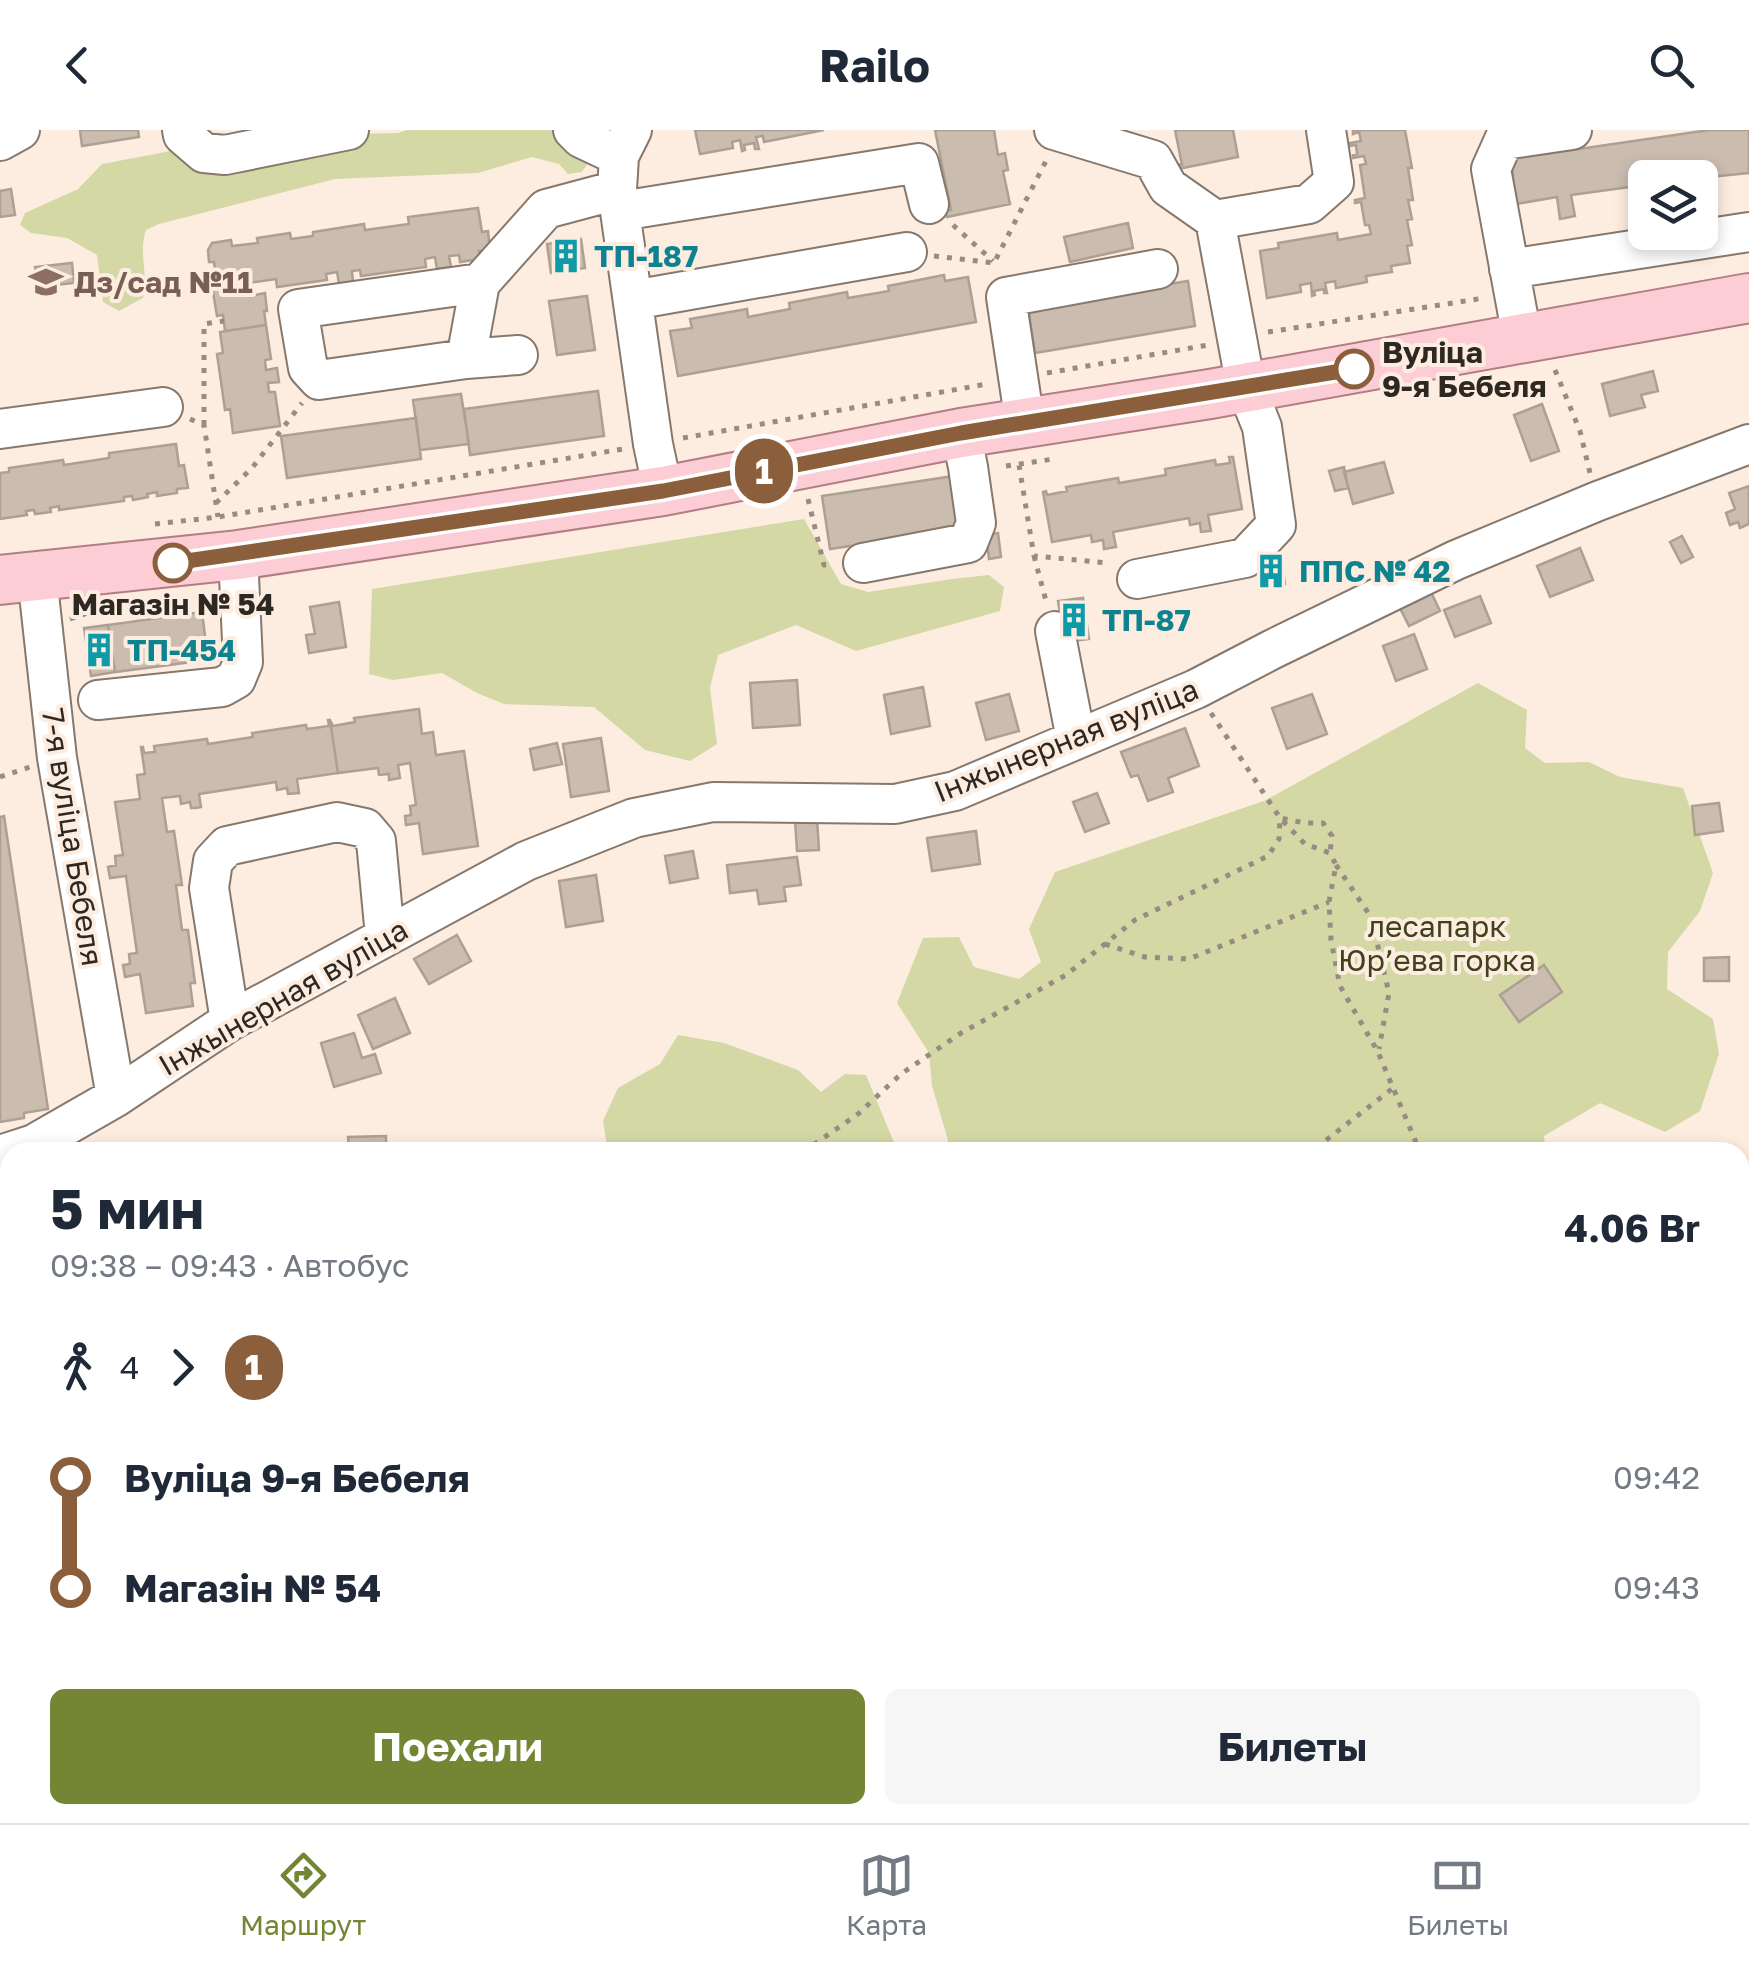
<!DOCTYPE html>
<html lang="ru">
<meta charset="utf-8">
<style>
body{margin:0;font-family:"Golos Text",sans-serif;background:#f6f6f7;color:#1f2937;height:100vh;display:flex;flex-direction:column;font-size:38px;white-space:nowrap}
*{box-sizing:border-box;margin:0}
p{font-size:32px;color:#747a83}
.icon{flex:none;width:55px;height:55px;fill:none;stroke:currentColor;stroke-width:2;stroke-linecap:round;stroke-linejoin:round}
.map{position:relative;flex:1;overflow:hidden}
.side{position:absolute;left:0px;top:1012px;width:1750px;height:682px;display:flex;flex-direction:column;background:#fff;border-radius:30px 30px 0 0;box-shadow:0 5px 15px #0003}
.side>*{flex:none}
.badge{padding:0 20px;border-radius:32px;font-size:35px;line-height:65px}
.controls{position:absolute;left:1628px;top:30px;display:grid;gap:20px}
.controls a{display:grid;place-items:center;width:90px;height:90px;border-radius:15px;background:#fff;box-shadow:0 5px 15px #0003;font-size:50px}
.map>.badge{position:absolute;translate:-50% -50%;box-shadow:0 0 0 5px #fff}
.legs{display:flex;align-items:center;gap:15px;height:110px;padding:0 50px;font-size:32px}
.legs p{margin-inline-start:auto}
.head{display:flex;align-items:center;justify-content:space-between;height:170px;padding:0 50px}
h1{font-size:55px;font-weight:700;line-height:75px}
.cta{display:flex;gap:20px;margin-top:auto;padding:20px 50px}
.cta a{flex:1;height:115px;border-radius:15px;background:#748534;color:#fff;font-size:40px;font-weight:700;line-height:115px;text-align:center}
.cta a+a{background:#f6f6f7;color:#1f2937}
ul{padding:0 50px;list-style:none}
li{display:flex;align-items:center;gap:35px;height:110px;font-size:38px}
li i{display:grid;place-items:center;width:15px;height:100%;margin:0 12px;background:currentColor}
li i::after{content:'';width:25px;height:25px;margin:-12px;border:8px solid;border-radius:50%;background:#fff}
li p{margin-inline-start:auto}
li:first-child i{background:linear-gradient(#0000 50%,currentColor 0)}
li:last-child i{background:linear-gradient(currentColor 50%,#0000 0)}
header{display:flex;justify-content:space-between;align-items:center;height:130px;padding:0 50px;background:#fff;font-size:45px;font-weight:700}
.tab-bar{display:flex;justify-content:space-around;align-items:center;height:140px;border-top:2px solid #e0e1e3;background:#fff;font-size:28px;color:#747a83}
.tab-bar a{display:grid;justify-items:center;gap:5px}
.tab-bar .on{color:#748534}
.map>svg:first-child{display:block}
.green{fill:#d3d8a4}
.building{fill:#cbbcb0;stroke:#ae9f93;stroke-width:2.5}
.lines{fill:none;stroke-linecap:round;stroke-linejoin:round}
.minor-casing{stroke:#86786c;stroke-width:42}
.major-casing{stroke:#b37d83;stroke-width:52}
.path{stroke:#978c83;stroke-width:5;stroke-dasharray:5 8;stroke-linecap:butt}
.minor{stroke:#fff;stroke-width:38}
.major{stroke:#fccdd4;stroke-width:48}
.line-1-casing{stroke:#fff;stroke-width:22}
.line-1{stroke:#8b5e3c;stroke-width:15}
.stop-1-dot{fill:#fff;stroke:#8b5e3c;stroke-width:5}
.labels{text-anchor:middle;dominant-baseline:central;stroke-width:8;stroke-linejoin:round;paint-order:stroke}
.culture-label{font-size:30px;font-weight:bold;fill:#0d838f;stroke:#fdede1;text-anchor:start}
.education-label{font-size:30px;font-weight:bold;fill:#785e54;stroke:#fdede1;text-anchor:start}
.stop-label{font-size:30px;font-weight:bold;fill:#2e2823;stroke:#fdede1;text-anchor:start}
.street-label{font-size:30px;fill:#2e2823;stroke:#fdede1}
.park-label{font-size:30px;fill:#40421c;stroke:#fdede1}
</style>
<header><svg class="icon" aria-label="back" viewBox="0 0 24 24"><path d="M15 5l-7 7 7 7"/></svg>Railo<svg class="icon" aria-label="search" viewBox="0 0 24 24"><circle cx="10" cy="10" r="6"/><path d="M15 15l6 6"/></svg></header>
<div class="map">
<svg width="1749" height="1693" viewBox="0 0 1749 1693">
<rect width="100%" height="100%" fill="#fdede1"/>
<path class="green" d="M 407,0 L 563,0 L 589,31 L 582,42 L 568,44 L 559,34 L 532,27 L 478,43 L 335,49 L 159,94 L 146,100 C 138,123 149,145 143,168 L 119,181 L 103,172 L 97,125 L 67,108 L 31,103 L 20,95 L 25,83 L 78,59 L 102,34 L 176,20 L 313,5 L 398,3 Z
M 804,389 L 841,454 L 868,462 L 952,449 L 989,445 L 1004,457 L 1000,481 L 856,521 L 796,495 L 718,525 L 710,558 L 717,614 L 690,631 L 645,620 L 594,577 L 504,574 L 477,563 L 442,543 L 393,550 L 369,544 L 372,459 Z
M 1478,553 L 1527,580 L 1525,618 L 1545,633 L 1589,632 L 1620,647 L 1683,658 L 1713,743 L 1700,781 L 1668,822 L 1667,859 L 1713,889 L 1719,924 L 1700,981 L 1665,1002 L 1600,973 L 1544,1006 L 1546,1022 L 946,1022 L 948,1010 L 932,956 L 929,923 L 897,873 L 923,808 L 959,807 L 974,837 L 1019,849 L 1041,832 L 1029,799 L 1055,742 L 1264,671 Z
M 678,905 L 724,913 L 798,940 L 821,962 L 845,944 L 866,945 L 898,1022 L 608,1022 L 603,991 L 618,958 L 660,934 Z
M 10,1335 L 10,1685 L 1460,1685 L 1460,1693 L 0,1693 L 0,1341 Z
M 1749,1441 L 1749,1657 L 1740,1658 L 1740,1443 Z"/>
<path class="building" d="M 80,0 L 138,0 L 139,7 L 82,16 Z
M 695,0 L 824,0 L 764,12 L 763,6 L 756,7 L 759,19 L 755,19 L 754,13 L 744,15 L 745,20 L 742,21 L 740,10 L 732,12 L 733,18 L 700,24 Z
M 935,0 L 994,0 L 998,25 L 1005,23 L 1008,40 L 1003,41 L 1010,74 L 947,87 L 946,81 L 951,80 Z
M 1175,0 L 1233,0 L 1238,27 L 1178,39 L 1177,34 L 1182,35 Z
M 1353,0 L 1405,0 L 1412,38 L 1408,38 L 1413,70 L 1408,70 L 1412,89 L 1407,90 L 1412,115 L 1407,116 L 1410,133 L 1391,136 L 1392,142 L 1366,146 L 1367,152 L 1336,158 L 1335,151 L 1325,153 L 1327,163 L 1324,163 L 1324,159 L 1314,161 L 1315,165 L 1312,166 L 1311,153 L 1300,155 L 1301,162 L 1267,168 L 1260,121 L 1279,118 L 1278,113 L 1337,103 L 1338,110 L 1371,104 L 1369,95 L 1365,95 L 1361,72 L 1355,73 L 1355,70 L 1365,68 L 1360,35 L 1366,34 L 1364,26 L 1353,28 L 1353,25 L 1357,24 L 1356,15 L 1350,16 L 1350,13 L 1361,11 L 1359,2 L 1353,4 Z
M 1709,0 L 1749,0 L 1749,43 L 1700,48 L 1645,48 L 1645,55 L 1571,65 L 1575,86 L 1560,89 L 1557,67 L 1516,74 L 1511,29 Z
M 11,59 L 15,85 L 0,87 L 0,61 Z
M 478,78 L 482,102 L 488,101 L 490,120 L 479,121 L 480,129 L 460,132 L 459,125 L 449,126 L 451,137 L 437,139 L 435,127 L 425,129 L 426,137 L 361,146 L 360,140 L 352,141 L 353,152 L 339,154 L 337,142 L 326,144 L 327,150 L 277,157 L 276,149 L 248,153 L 250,166 L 265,163 L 267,181 L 264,181 L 266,195 L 225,201 L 223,185 L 217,186 L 212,156 L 217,155 L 214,132 L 209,132 L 208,120 L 212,113 L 231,110 L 232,116 L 258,113 L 257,108 L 290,103 L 291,109 L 313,106 L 313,102 L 364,94 L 365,100 L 409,94 L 408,87 Z
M 1128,93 L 1133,118 L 1070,132 L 1064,107 Z
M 581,109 L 585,138 L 551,143 L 547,114 Z
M 72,133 L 74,153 L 38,157 L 35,137 Z
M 944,145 L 945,151 L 968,147 L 976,192 L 678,246 L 670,201 L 692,198 L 690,189 L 747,179 L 748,187 L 790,179 L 789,173 L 847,162 L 848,168 L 889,161 L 888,156 Z
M 1188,151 L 1195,196 L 1035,223 L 1028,177 Z
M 587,166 L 595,220 L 557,225 L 549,171 Z
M 266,195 L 271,229 L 265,230 L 266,240 L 277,238 L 279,252 L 268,253 L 269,262 L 275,262 L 280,296 L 233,303 L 230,279 L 225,280 L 217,224 L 223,223 L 220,202 Z
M 1653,241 L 1658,261 L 1641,265 L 1645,277 L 1610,286 L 1602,254 Z
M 598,261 L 604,306 L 470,325 L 464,279 Z
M 461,264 L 469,314 L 420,320 L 413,270 Z
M 1542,274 L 1559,321 L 1531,331 L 1514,285 Z
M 416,288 L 421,329 L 287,348 L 281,306 Z
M 176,314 L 179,336 L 184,335 L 188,358 L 177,359 L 177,363 L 157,366 L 157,362 L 147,364 L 148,367 L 133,370 L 132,366 L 124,367 L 124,371 L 59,380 L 59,376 L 50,378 L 51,382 L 35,384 L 34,380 L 26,381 L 27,385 L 0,389 L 0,343 L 9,342 L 9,338 L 63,330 L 64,335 L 109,328 L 109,323 Z
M 1229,327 L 1233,327 L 1242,379 L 1208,385 L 1211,401 L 1201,402 L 1200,393 L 1190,395 L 1189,388 L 1113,402 L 1116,417 L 1104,419 L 1103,410 L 1092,412 L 1091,405 L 1052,412 L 1043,362 L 1046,361 L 1047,365 L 1067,361 L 1066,357 L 1118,348 L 1119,353 L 1166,345 L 1165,339 L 1215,330 L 1216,335 L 1230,333 Z
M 1384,332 L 1393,363 L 1353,374 L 1344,342 Z
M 1344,337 L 1348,358 L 1335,361 L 1329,341 Z
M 960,345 L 968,398 L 830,419 L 822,366 Z
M 1749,356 L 1749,394 L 1740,398 L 1738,392 L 1730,395 L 1726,383 L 1735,379 L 1729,363 Z
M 998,403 L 1001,427 L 989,429 L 986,405 Z
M 1682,406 L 1693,427 L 1681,433 L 1670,412 Z
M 1580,418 L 1593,450 L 1550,467 L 1537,436 Z
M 1281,425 L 1285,454 L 1260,458 L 1256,428 Z
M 1431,462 L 1440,481 L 1409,496 L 1399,476 Z
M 1480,466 L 1491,493 L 1455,507 L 1444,480 Z
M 1083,468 L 1089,509 L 1064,512 L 1058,471 Z
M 339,472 L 346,517 L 309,523 L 306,505 L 315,504 L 310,477 Z
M 202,482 L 208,530 L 115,542 L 108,495 Z
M 108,495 L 115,542 L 91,546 L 84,498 Z
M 1414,504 L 1427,539 L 1396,551 L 1383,516 Z
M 797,550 L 800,595 L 753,598 L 750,553 Z
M 923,557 L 930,596 L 891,604 L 884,565 Z
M 1009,564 L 1019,601 L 986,610 L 976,573 Z
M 1312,564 L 1327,604 L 1287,619 L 1272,578 Z
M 419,579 L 422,604 L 433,602 L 436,625 L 464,621 L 478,716 L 423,724 L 419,693 L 406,695 L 405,686 L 411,685 L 410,676 L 416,675 L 410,633 L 398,635 L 400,648 L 389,650 L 389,644 L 379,645 L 378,638 L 338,643 L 330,590 L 333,596 L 355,592 L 354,588 Z
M 328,590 L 330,590 L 338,643 L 297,649 L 299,663 L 288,664 L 287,658 L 277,660 L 276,652 L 199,664 L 201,677 L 196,678 L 191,678 L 190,672 L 181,674 L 180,666 L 162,668 L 167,702 L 174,701 L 182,755 L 176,755 L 182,800 L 188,800 L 195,853 L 190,853 L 193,876 L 146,883 L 140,844 L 125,847 L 123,835 L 130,834 L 129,824 L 137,823 L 126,746 L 110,748 L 108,737 L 116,735 L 115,726 L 123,725 L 115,672 L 140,669 L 137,645 L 145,644 L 141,617 L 143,617 L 144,623 L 155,622 L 154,616 L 207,609 L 208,614 L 253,607 L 252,603 L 306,595 L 307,599 L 329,596 Z
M 1185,598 L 1199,636 L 1168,648 L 1173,662 L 1148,671 L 1138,645 L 1131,647 L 1121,622 Z
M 601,608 L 609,661 L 571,667 L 563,614 Z
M 557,613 L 562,634 L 534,640 L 530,619 Z
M 1097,663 L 1109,693 L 1085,702 L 1073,672 Z
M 1719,673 L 1723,701 L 1695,705 L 1692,676 Z
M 4,686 L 48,979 L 24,983 L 24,988 L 0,992 L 0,687 Z
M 817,689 L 819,720 L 797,721 L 795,690 Z
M 976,701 L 980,734 L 932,741 L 927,708 Z
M 693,721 L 698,748 L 670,753 L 665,726 Z
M 797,727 L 801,755 L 784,757 L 786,771 L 759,774 L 757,760 L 730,763 L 727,735 Z
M 596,745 L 603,791 L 566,797 L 559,751 Z
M 457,805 L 471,831 L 429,854 L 414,829 Z
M 1729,827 L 1729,851 L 1704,851 L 1704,828 Z
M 1544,835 L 1562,862 L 1519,892 L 1500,865 Z
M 395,868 L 410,903 L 373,919 L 358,885 Z
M 354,903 L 362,928 L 375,924 L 381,943 L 334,957 L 321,913 Z
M 386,1006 L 386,1022 L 349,1022 L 348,1007 Z"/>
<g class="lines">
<g class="minor-casing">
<path id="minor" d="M 182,0 L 183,5 L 204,23 L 225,25 L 349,0
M 573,0 L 581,8 L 619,26
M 632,0 L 619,26 L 617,60 L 653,314 L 663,361
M 1054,0 L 1153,30 L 1168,57 L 1215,90 L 1246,257 L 1262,297 L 1276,395 L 1245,428 L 1137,449
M 0,11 L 20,0
M 621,81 L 919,33 L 929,74
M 1215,90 L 1309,74 L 1334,52 L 1326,0
M 1509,139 L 1749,102
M 480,153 L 298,179 L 308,238 L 319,250 L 466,229 L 480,153 L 546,79 L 617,60
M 633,170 L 907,122
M 1522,207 L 1491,39 L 1504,10 L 1572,0
M 466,229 L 518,225
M 1025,293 L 1006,167 L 1158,139
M 0,299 L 163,277
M 863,433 L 968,413 L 976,393 L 968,337 L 961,303
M 37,446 L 57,628 L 116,967
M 1055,501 L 1076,609
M 98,570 L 222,557 L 236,549 L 243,532 L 238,425
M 230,891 L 209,758 L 213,731 L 227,716 L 337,692 L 365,698 L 376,711 L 385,806
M 0,1025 L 34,1014 L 116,967 L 230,891 L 526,731 L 634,688 L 713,672 L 895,674 L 955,661 L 1196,559 L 1273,519 L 1456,430 L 1598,371 L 1749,314
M 0,1091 L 10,1094
M 1740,1290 L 1749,1290
M 1740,1665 L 1749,1664
M 1497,1691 L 1525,1693
M 1554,1693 L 1608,1685"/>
</g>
<g class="major-casing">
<path id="major" d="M 0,450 L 238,425 L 663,361 L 961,303 L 1210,264 L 1749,168"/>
</g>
<path class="path" d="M 953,95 L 993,131
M 934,126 L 994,133 L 1048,27
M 1268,202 L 1484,168
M 1555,240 L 1580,301 L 1590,343
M 1047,243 L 1208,215
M 190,289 L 204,295 L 218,387
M 204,295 L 204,194 L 224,191
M 683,308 L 987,254
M 1019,335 L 1034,426 L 1109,433
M 1006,336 L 1054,329
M 808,369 L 824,435 L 831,434
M 216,373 L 252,338 L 302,273
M 155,394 L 218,387 L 623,319
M 1034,426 L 1046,471
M 70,489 L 102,478
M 1211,583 L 1280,688 L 1305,714 L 1330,723 L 1336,735 L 1329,772 L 1331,810 L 1340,856 L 1378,922 L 1420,1022
M 0,647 L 30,637
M 1336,735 L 1371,787 L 1389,863 L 1379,919
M 1105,814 L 1145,827 L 1189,829 L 1329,772
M 803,1022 L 858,984 L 901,944 L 961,903 L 1066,845 L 1135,790 L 1268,726 L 1279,709 L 1280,688 L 1305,693 L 1323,693 L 1332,706 L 1330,723
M 1104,1022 L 1118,1018 L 1145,1022
M 1303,1022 L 1325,1011 L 1393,958
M 0,1301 L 10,1288
M 0,1440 L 10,1431
M 0,1446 L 10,1448
M 1740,1563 L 1749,1567
M 0,1577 L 10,1579
M 0,1611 L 10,1635
M 30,1685 L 32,1693
M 673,1685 L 706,1693
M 148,1693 L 167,1685
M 295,1693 L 295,1685
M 769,1693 L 771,1685"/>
<use href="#minor" class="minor"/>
<use href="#major" class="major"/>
</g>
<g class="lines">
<g class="line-1-casing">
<path id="line-1" d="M 173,433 L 663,361 L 961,303 L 1354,239"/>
</g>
<use href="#line-1" class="line-1"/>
</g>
<defs>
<g id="building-bare" transform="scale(2.7)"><path d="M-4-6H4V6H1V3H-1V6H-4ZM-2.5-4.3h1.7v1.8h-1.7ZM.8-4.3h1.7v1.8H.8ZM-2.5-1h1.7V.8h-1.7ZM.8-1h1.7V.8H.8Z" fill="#0f9aa8" stroke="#fdede1" stroke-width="2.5" paint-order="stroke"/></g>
<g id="school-bare" transform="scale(2.7)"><path d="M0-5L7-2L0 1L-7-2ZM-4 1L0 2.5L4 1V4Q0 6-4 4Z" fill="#8d6e63" stroke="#fdede1" stroke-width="2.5" paint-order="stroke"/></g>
</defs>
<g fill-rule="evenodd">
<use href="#building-bare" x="566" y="126"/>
<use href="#school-bare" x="46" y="152"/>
<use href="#building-bare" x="1271" y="441"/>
<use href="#building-bare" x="1074" y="490"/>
<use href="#building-bare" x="99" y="520"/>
</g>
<g class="stop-1-dot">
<circle cx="1354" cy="239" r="18"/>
<circle cx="173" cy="433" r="18"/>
</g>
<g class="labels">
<g class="culture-label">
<text x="594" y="126">ТП-187</text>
<text x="1299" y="441">ППС № 42</text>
<text x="1102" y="490">ТП-87</text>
<text x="127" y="520">ТП-454</text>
</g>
<g class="education-label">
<text x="74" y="152">Дз/сад №11</text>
</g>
<g class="stop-label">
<text x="1382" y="222">Вуліца<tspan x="1382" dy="34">9-я Бебеля</tspan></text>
<text x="173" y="474" text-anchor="middle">Магазін № 54</text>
</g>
<g class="street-label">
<text transform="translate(1066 610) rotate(-22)">Інжынерная вуліца</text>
<text transform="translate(73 707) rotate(81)">7-я вуліца Бебеля</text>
<text transform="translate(283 867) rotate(-30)">Інжынерная вуліца</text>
</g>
<g class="park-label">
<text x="1437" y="796">лесапарк<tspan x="1437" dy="34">Юрʼева горка</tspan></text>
</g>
</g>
</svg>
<div class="controls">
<a><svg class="icon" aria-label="layers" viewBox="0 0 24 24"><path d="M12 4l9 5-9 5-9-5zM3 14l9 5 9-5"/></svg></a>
</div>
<b class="badge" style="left:764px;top:341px;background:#8b5e3c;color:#fff">1</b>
<section class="side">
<div class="head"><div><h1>5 мин</h1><p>09:38 – 09:43 · Автобус</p></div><b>4.06 Br</b></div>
<div class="legs"><svg class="icon" aria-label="walk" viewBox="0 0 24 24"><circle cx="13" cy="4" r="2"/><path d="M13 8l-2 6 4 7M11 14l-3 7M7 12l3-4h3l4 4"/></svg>4<svg class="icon" aria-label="forward" viewBox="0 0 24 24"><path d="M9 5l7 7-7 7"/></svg><b class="badge" style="background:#8b5e3c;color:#fff">1</b></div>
<ul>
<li><i style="color:#8b5e3c"></i><b>Вуліца 9-я Бебеля</b><p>09:42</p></li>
<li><i style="color:#8b5e3c"></i><b>Магазін № 54</b><p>09:43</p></li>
</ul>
<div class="cta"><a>Поехали</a><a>Билеты</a></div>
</section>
</div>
<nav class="tab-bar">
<a class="on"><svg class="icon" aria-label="directions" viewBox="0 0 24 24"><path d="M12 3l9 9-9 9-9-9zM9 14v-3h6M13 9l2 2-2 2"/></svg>Маршрут</a>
<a><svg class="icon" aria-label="map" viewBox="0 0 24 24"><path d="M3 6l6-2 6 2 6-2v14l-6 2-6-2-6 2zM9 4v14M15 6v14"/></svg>Карта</a>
<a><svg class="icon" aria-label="tickets" viewBox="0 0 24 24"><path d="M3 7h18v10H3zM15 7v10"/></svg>Билеты</a>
</nav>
